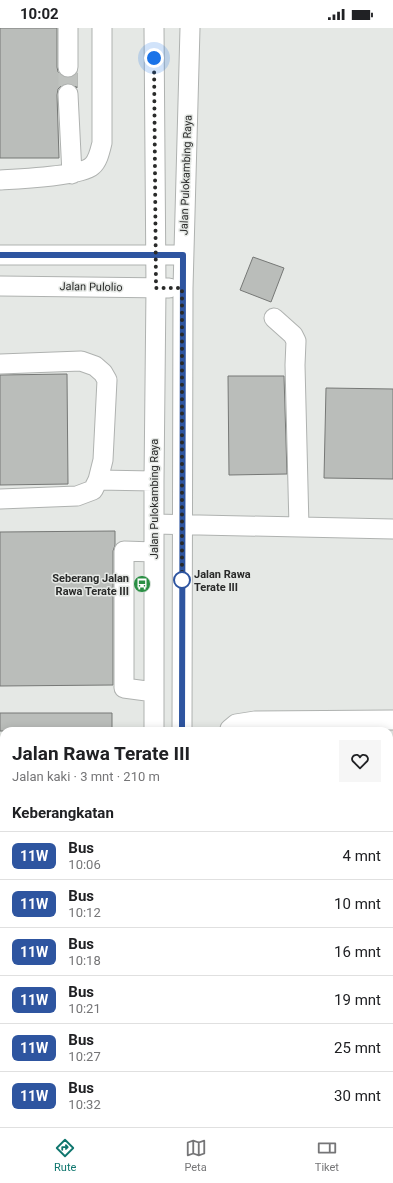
<!DOCTYPE html>
<html lang="id">
<meta charset="utf-8">
<style>
body{margin:0;font-family:Roboto,sans-serif;background:#f6f6f6;color:#202124;height:100vh;display:flex;flex-direction:column;font-size:15px;white-space:nowrap}
*{box-sizing:border-box;margin:0}
p{font-size:13px;color:#757577}
.icon{flex:none;width:22px;height:22px;fill:none;stroke:currentColor;stroke-width:2;stroke-linecap:round;stroke-linejoin:round}
.map{position:relative;flex:1;overflow:hidden}
.panel{position:absolute;left:0px;top:699px;width:393px;height:400px;display:flex;flex-direction:column;background:#fff;border-radius:12px 12px 0 0;box-shadow:0 2px 10px #0003}
.panel>*{flex:none}
.badge{padding:0 8px;border-radius:6px;font-size:14px;line-height:26px}
.you{position:absolute;width:20px;height:20px;margin:-10px;border:3px solid #fff;border-radius:50%;background:#1a73e8;box-shadow:0 0 0 6px #1a73e833}
.map>.badge{position:absolute;translate:-50% -50%;box-shadow:0 0 0 2px #fff}
h2{padding:0 12px;font-size:15px;line-height:36px}
.round{display:grid;place-items:center;flex:none;width:42px;height:42px;border-radius:0px;background:#f6f6f6}
.summary{display:flex;align-items:center;justify-content:space-between;height:68px;padding:0 12px}
h1{font-size:19px;font-weight:700;line-height:30px}
ul{padding:0;list-style:none}
li{display:flex;align-items:center;gap:12px;height:48px;padding:0 12px;border-top:1px solid #e0e0e0}
li div{flex:1}
li b{display:block;font-size:15px}
li em{font-style:normal}
li .badge{min-width:44px;font-weight:700;text-align:center}
.status{display:flex;justify-content:space-between;align-items:center;height:28px;padding:0 20px;background:#fff;direction:ltr}
.status svg{height:11px;fill:currentColor}
.tab-bar{display:flex;justify-content:space-around;align-items:center;height:56px;border-top:1px solid #e0e0e0;background:#fff;font-size:11px;color:#757577}
.tab-bar a{display:grid;justify-items:center;gap:2px}
.tab-bar .active{color:#0f766e}
.map>svg:first-child{display:block}
.building{fill:#babdba;stroke:#767876}
.lines{fill:none;stroke-linecap:round;stroke-linejoin:round}
.minor-tunnel{stroke:#bfc2bf;stroke-width:19;stroke-dasharray:19 10;stroke-linecap:butt}
.minor-casing{stroke:#afb2b0;stroke-width:21}
.minor{stroke:#fff;stroke-width:19}
.line-casing{stroke:#fff;stroke-width:9}
.line{stroke:#2e55a0;stroke-width:6}
.walk{stroke:#292a29;stroke-width:4;stroke-dasharray:0 7.2}
.stop-dot{fill:#fff;stroke:#2e55a0;stroke-width:2}
.labels{text-anchor:middle;dominant-baseline:central;stroke-width:3;stroke-linejoin:round;paint-order:stroke}
.street-label{font-size:11px;fill:#292a29;stroke:#e5e8e5}
.stop-label{font-size:11px;font-weight:bold;fill:#292a29;stroke:#e5e8e5;text-anchor:start}
.poi-label{font-size:11px;font-weight:bold;fill:#292a29;stroke:#e5e8e5;text-anchor:end}
</style>
<div class="status"><b>10:02</b><svg viewBox="0 0 49 12"><path d="M0 12V9h3v3zM5 12V6h3v6zM10 12V3h3v9zM15 12V0h3v12zM26 1h20v11H26zM47 4h2v5h-2z"/></svg></div>
<div class="map">
<svg width="393" height="1099" viewBox="0 0 393 1099">
<rect width="100%" height="100%" fill="#e5e8e5"/>
<path class="building" d="M 0,0 L 57,0 L 57,39 L 58,44 L 62,48 L 68,50 L 73,49 L 77,45 L 77,60 L 73,56 L 67,55 L 62,57 L 58,61 L 57,67 L 59,130 L 0,130 Z
M 253,229 L 284,240 L 271,274 L 240,262 Z
M 67,346 L 68,456 L 0,457 L 0,347 Z
M 228,348 L 284,348 L 287,446 L 229,447 Z
M 326,360 L 393,361 L 393,451 L 324,450 Z
M 115,503 L 115,517 L 113,523 L 113,657 L 0,658 L 0,504 Z
M 0,685 L 112,685 L 112,703 L 0,703 Z"/>
<g class="lines">
<path class="minor-tunnel" d="M 68,39 L 68,66"/>
<g class="minor-casing">
<path id="minor" d="M 154,0 L 156,260 L 154,453 L 154,703
M 68,39 L 68,0
M 68,66 L 72,146
M 0,152 C 17,151 81,148 92,138 C 98,133 100,123 102,115 L 102,0
M 0,227 L 183,227
M 0,258 L 169,260
M 274,290 L 293,307 L 296,313 L 295,337 L 299,499
M 0,336 L 81,333 L 95,338 L 103,345 L 107,352 L 103,432 L 98,452 L 93,462 L 77,468 L 0,471
M 98,452 L 154,453
M 154,496 L 393,501
M 154,664 L 124,660 L 124,523 L 154,524
M 182,703 L 183,260 L 190,0
M 230,703 L 230,701 L 236,696 L 255,693 L 393,692
M 389,868 L 393,868
M 0,871 L 4,871
M 389,897 L 393,897
M 389,1078 L 393,1078
M 150,1095 L 150,1099
M 123,1099 L 124,1095
M 180,1099 L 180,1095"/>
</g>
<use href="#minor" class="minor"/>
</g>
<g class="lines">
<g class="line-casing">
<path id="line" d="M 0,227 L 183,227 L 182,703"/>
</g>
<use href="#line" class="line"/>
<path class="walk" d="M 154,30 L 156,260 L 182,260 L 182,555 L 182,552"/>
</g>
<defs>
<g id="bus-disc" transform="scale(0.9)"><circle r="9.5" fill="#2a8f44" stroke="#e5e8e5"/><path d="M-5-6H5V4H4V6H2V4H-2V6H-4V4H-5ZM-3.5-4V0h7V-4ZM-3.5 1.2v1.5H-2V1.2ZM2 1.2v1.5H3.5V1.2Z" fill="#fff"/></g>
</defs>
<g fill-rule="evenodd">
<use href="#bus-disc" x="142" y="556"/>
</g>
<circle class="stop-dot" cx="182" cy="552" r="8"/>
<g class="labels">
<g class="street-label">
<text transform="translate(186 147) rotate(-88)">Jalan Pulokambing Raya</text>
<text transform="translate(91 259) rotate(1)">Jalan Pulolio</text>
<text transform="translate(154 471) rotate(-90)">Jalan Pulokambing Raya</text>
</g>
<g class="stop-label">
<text x="194" y="546">Jalan Rawa<tspan x="194" dy="13">Terate III</tspan></text>
</g>
<g class="poi-label">
<text x="129" y="550">Seberang Jalan<tspan x="129" dy="13">Rawa Terate III</tspan></text>
</g>
</g>
</svg>
<div class="you" style="left:154px;top:30px"></div>
<section class="panel">
<div class="summary"><div><h1>Jalan Rawa Terate III</h1><p>Jalan kaki · 3 mnt · 210 m</p></div><a class="round"><svg class="icon" aria-label="heart" viewBox="0 0 24 24"><path d="M12 20l-8-8c-3-5 5-10 8-4 3-6 11-1 8 4z"/></svg></a></div>
<h2>Keberangkatan</h2>
<ul>
<li><span class="badge" style="background:#2e55a0;color:#fff">11W</span><div><b>Bus</b><p>10:06</p></div><em>4 mnt</em></li>
<li><span class="badge" style="background:#2e55a0;color:#fff">11W</span><div><b>Bus</b><p>10:12</p></div><em>10 mnt</em></li>
<li><span class="badge" style="background:#2e55a0;color:#fff">11W</span><div><b>Bus</b><p>10:18</p></div><em>16 mnt</em></li>
<li><span class="badge" style="background:#2e55a0;color:#fff">11W</span><div><b>Bus</b><p>10:21</p></div><em>19 mnt</em></li>
<li><span class="badge" style="background:#2e55a0;color:#fff">11W</span><div><b>Bus</b><p>10:27</p></div><em>25 mnt</em></li>
<li><span class="badge" style="background:#2e55a0;color:#fff">11W</span><div><b>Bus</b><p>10:32</p></div><em>30 mnt</em></li>
</ul>
</section>
</div>
<nav class="tab-bar">
<a class="active"><svg class="icon" aria-label="directions" viewBox="0 0 24 24"><path d="M12 3l9 9-9 9-9-9zM9 14v-3h6M13 9l2 2-2 2"/></svg>Rute</a>
<a><svg class="icon" aria-label="map" viewBox="0 0 24 24"><path d="M3 6l6-2 6 2 6-2v14l-6 2-6-2-6 2zM9 4v14M15 6v14"/></svg>Peta</a>
<a><svg class="icon" aria-label="tickets" viewBox="0 0 24 24"><path d="M3 7h18v10H3zM15 7v10"/></svg>Tiket</a>
</nav>
